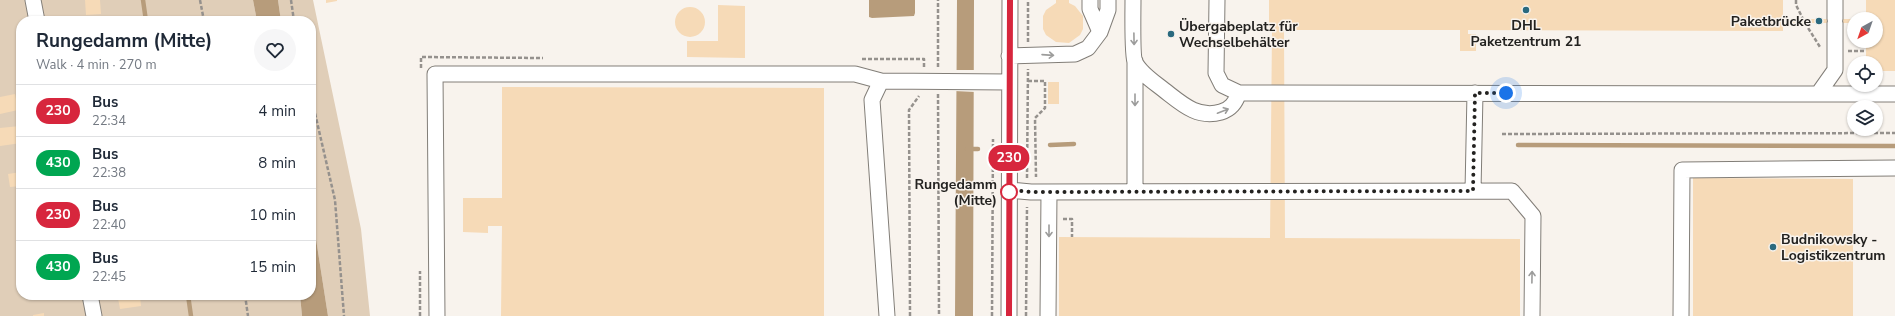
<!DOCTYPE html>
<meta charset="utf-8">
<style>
body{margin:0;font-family:"Nunito Sans",sans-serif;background:#f6f6f7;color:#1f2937;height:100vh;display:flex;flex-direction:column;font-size:15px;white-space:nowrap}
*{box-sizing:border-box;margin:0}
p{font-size:13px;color:#747a83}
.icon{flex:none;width:22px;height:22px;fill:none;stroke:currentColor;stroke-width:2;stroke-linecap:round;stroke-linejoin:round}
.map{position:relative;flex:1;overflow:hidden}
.details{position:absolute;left:16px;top:16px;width:300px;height:284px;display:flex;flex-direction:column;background:#fff;border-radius:16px;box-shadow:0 1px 3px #0004}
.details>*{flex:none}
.badge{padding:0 8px;border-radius:13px;font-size:14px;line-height:26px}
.needle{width:26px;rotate:220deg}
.buttons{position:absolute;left:1847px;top:12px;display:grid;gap:8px}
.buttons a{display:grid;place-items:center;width:36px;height:36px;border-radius:50%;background:#fff;box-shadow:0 1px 3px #0004;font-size:20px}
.you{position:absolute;width:20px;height:20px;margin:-10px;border:3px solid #fff;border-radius:50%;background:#1a73e8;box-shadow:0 0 0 6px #1a73e833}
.map>.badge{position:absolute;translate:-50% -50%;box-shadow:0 0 0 2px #fff}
.round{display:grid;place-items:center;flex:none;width:42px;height:42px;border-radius:21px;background:#f6f6f7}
.overview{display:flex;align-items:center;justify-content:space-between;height:68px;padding:0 20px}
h1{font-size:19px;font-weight:700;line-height:30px}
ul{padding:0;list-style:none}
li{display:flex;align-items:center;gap:12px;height:52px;padding:0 20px;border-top:1px solid #e0e1e3}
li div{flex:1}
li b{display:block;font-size:15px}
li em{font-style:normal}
li .badge{min-width:44px;font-weight:700;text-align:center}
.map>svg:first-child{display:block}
.green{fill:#e0ceb8}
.water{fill:#b79c7b}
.pier{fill:#f8f3ed}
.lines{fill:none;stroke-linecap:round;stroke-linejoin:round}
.stream{stroke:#b79c7b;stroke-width:4.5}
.building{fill:#f6dab7}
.minor-casing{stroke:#827e78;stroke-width:17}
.path{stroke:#95918d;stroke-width:2.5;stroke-dasharray:4 2;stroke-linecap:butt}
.minor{stroke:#fff;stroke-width:15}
.oneway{stroke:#9c9c9b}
.line-casing{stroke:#fff;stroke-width:9}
.line{stroke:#d7263d;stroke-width:6}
.walk{stroke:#232220;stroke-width:4;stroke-dasharray:0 7.2}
.poi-dot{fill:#2a697e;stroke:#f8f3ed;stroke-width:1.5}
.stop-dot{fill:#fff;stroke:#d7263d;stroke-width:2}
.labels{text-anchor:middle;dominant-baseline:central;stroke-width:3;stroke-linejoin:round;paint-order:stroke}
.poi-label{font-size:14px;font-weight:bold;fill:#232220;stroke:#f8f3ed;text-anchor:start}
.stop-label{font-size:14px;font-weight:bold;fill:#232220;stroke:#f8f3ed;text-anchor:end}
</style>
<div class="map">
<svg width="1895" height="316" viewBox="0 0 1895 316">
<rect width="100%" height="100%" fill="#f8f3ed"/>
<path class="green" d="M 0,0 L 253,0 L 257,21 L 21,21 L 21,295 L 300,295 L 302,316 L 0,316 Z
M 278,0 L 313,0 L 361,229 L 370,316 L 328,316 L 311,207 L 311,21 L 281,21 Z"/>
<path class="water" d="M 253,0 L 278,0 L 281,21 L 257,21 Z
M 869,0 L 915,0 L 915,13 L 914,16 L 872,18 L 869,17 Z
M 957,0 L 974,0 L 973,316 L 955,316 Z
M 311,207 L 328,316 L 302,316 L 300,295 L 311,295 Z"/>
<path class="pier" d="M 954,70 L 976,70 L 976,92 L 954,91 Z"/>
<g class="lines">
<path class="stream" d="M 143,0 L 146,21
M 1050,145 L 1074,144
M 1518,145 L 1895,146
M 967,149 L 978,149
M 188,295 L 191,316"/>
</g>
<path class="building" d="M 85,0 L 100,0 L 101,14 L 86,15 Z
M 326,0 L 337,0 L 337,1 L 326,3 Z
M 1056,0 L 1069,0 L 1069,3 L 1075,6 L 1083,16 L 1083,29 L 1080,35 L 1069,43 L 1056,42 L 1046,35 L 1043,29 L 1043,16 L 1046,10 L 1056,3 Z
M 1269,0 L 1783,0 L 1783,19 L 1854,19 L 1854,23 L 1783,23 L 1783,31 L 1468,30 L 1468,34 L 1476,34 L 1476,51 L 1460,51 L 1460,30 L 1284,30 L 1285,238 L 1520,239 L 1520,316 L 1059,316 L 1059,237 L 1270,238 L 1272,30 L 1269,30 Z
M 1866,0 L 1895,0 L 1895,71 L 1876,71 L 1876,63 L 1866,63 L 1866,41 L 1876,41 L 1876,19 L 1866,19 Z
M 718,5 L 745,6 L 745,58 L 687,57 L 687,41 L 718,41 Z
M675 22a15 15 0 1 1 30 0a15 15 0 1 1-30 0Z
M 1048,82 L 1059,82 L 1059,104 L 1048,104 Z
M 502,87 L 824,88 L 824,316 L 501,316 L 502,226 L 488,226 L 488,233 L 463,232 L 463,198 L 502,198 Z
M 15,94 L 18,110 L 0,114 L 0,97 Z
M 20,126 L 21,143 L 0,146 L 0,128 Z
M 21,172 L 21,186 L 10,187 L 8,174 Z
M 1693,178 L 1853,179 L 1853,316 L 1693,316 Z
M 140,296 L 141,306 L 120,309 L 118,298 Z
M 44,313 L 44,316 L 33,316 L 33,315 Z"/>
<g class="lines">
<g class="minor-casing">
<path id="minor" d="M 33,0 L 37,21
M 1090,0 L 1090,9 L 1100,32
M 1133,0 C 1133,10 1132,56 1135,62 C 1140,73 1154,82 1164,90 C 1181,103 1197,119 1221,112 C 1231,109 1235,103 1239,93
M 1217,0 L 1216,73 L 1222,85 L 1239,93 L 1818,94 L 1835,70 L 1835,23
M 1835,19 L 1835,0
M 1009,56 L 1075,54 L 1088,48 L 1100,32 L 1108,10 L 1108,0
M 1135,61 L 1135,192
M 881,81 L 872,100 L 887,316
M 1818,94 L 1895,94
M 1009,190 L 1031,192 L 1512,191 L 1533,216 L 1532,316
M 1473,191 L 1475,93
M 90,295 L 94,316
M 437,316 L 435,74 L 855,74 L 881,81 L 1009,82
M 1009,316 L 1010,0
M 1048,316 L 1049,192
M 1681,316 L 1682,170 L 1895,168"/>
</g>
<path class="path" d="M 200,0 L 204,21
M 291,0 L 294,21
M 1796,0 L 1796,5 L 1803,19
M 1805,23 L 1820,47
M 1028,42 L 1028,0
M 1848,51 L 1866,51
M 862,59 L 924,59 L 924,68
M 938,67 L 938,0
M 421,68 L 421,57 L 543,58
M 1028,81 L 1045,81 L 1045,108 L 1035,118 L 1036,177
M 938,94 L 939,316
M 311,96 L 335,200 L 344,316
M 1502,134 L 1895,133
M 1027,178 L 1028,69
M 1063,219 L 1072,219 L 1072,237
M 245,295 L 248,316
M 420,316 L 420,271
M 910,316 L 909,110 L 919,96
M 992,316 L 993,139
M 1026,316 L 1027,207"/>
<use href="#minor" class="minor"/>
</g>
<defs><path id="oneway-shaft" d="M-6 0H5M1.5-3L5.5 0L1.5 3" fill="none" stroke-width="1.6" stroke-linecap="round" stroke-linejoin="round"/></defs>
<g class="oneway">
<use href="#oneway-shaft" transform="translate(1134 39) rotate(89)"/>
<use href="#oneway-shaft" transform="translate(1048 55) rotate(4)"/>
<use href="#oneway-shaft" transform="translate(1135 100) rotate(90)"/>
<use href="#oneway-shaft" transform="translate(1223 111) rotate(-21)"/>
<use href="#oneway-shaft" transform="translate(1049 231) rotate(90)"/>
<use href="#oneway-shaft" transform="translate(1532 277) rotate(-89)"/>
</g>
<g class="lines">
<g class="line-casing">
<path id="line" d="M 1009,316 L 1010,0"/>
</g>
<use href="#line" class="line"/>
<path class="walk" d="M 1009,192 L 1009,190 L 1031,192 L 1473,191 L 1475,93 L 1506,93"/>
</g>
<g class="poi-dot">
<circle cx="1526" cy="10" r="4"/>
<circle cx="1819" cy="21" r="4"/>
<circle cx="1171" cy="34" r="4"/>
<circle cx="1773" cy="247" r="4"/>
</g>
<circle class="stop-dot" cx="1009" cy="192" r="8"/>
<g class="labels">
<g class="poi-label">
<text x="1811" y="21" text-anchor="end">Paketbrücke</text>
<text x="1526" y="25" text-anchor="middle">DHL<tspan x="1526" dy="16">Paketzentrum 21</tspan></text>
<text x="1179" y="26">Übergabeplatz für<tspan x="1179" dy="16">Wechselbehälter</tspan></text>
<text x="1781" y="239">Budnikowsky -<tspan x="1781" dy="16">Logistikzentrum</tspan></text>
</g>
<g class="stop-label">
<text x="997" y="184">Rungedamm<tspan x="997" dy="16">(Mitte)</tspan></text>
</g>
</g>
</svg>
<div class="buttons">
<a><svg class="needle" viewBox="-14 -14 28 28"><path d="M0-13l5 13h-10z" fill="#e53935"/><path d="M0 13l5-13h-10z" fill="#747a83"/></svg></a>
<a><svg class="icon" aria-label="locate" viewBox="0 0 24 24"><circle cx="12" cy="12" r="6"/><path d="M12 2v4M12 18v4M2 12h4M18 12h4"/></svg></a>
<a><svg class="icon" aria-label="layers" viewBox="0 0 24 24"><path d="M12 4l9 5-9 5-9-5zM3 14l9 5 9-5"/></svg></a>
</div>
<div class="you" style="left:1506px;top:93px"></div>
<b class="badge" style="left:1009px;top:158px;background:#d7263d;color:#fff">230</b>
<section class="details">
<div class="overview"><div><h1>Rungedamm (Mitte)</h1><p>Walk · 4 min · 270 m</p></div><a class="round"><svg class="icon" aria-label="heart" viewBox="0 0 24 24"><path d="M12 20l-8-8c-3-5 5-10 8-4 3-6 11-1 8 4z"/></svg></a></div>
<ul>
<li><span class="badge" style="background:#d7263d;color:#fff">230</span><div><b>Bus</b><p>22:34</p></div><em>4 min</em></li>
<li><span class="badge" style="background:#00a651;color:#fff">430</span><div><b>Bus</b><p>22:38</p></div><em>8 min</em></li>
<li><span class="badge" style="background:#d7263d;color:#fff">230</span><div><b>Bus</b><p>22:40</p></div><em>10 min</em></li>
<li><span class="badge" style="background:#00a651;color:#fff">430</span><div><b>Bus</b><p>22:45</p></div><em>15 min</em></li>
</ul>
</section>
</div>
